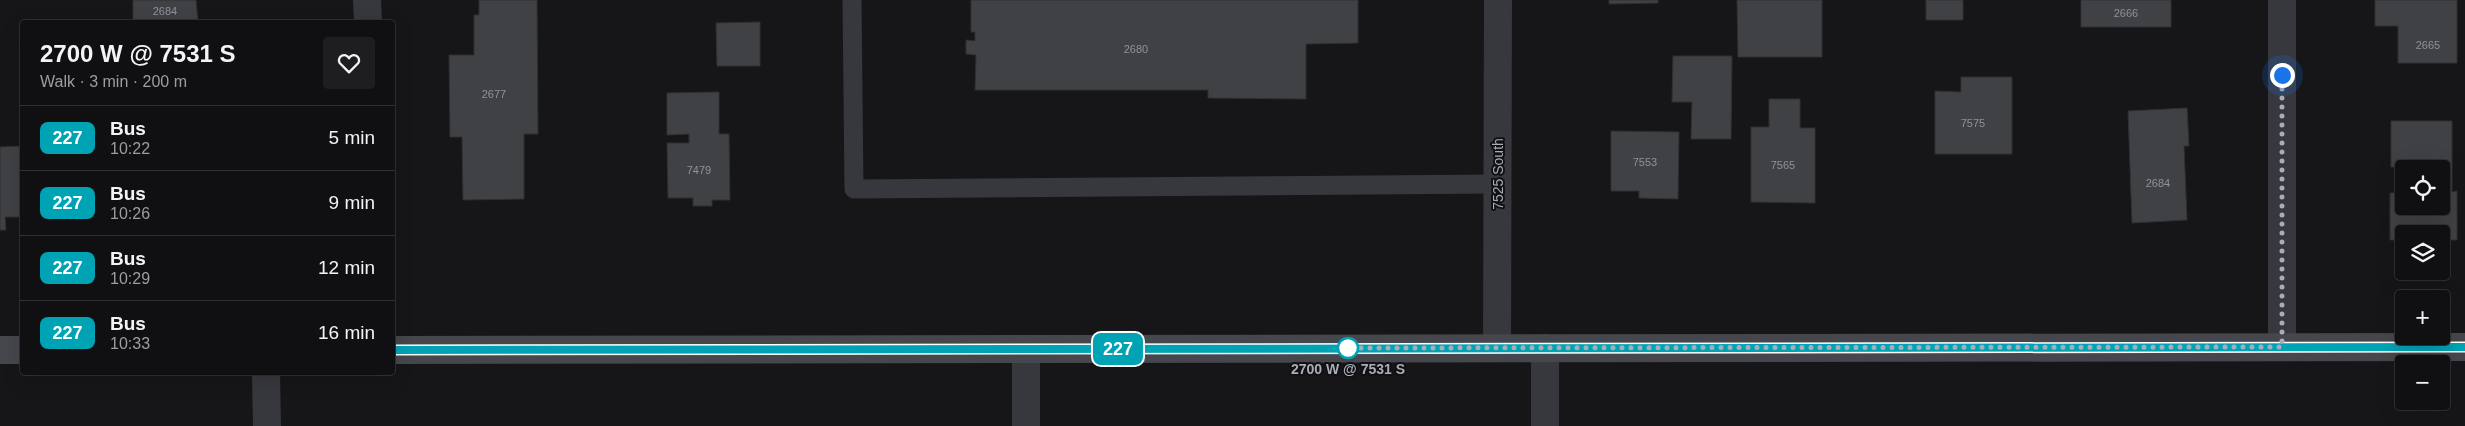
<!DOCTYPE html>
<meta charset="utf-8">
<style>
body{margin:0;font-family:Helvetica,sans-serif;background:#1e1e20;color:#f1f3f6;height:100vh;display:flex;flex-direction:column;font-size:19px;white-space:nowrap}
*{box-sizing:border-box;margin:0}
p{font-size:16px;color:#9c9d9f}
.icon{flex:none;width:28px;height:28px;fill:none;stroke:currentColor;stroke-width:2;stroke-linecap:round;stroke-linejoin:round}
.map{position:relative;flex:1;overflow:hidden}
.side{position:absolute;left:20px;top:20px;width:375px;height:355px;display:flex;flex-direction:column;background:#101012;border-radius:5px;box-shadow:0 5px 20px #0002,0 0 0 1px #303032}
.side>*{flex:none}
.badge{padding:0 10px;border-radius:8px;font-size:18px;line-height:32px}
.fabs{position:absolute;left:2395px;top:160px;display:grid;gap:10px}
.fabs a{display:grid;place-items:center;width:55px;height:55px;border-radius:5px;background:#101012;box-shadow:0 5px 20px #0002,0 0 0 1px #303032;font-size:25px}
.you{position:absolute;width:25px;height:25px;margin:-12px;border:4px solid #fff;border-radius:50%;background:#1a73e8;box-shadow:0 0 0 8px #1a73e833}
.map>.badge{position:absolute;translate:-50% -50%;box-shadow:0 0 0 2px #fff}
.round{display:grid;place-items:center;flex:none;width:52px;height:52px;border-radius:5px;background:#1e1e20}
.headline{display:flex;align-items:center;justify-content:space-between;height:85px;padding:0 20px}
h1{font-size:24px;font-weight:700;line-height:38px}
ul{padding:0;list-style:none}
li{display:flex;align-items:center;gap:15px;height:65px;padding:0 20px;border-top:1px solid #303032}
li div{flex:1}
li b{display:block;font-size:19px}
li em{font-style:normal}
li .badge{min-width:55px;font-weight:700;text-align:center}
.map>svg:first-child{display:block}
.building{fill:#404145;stroke:#303034;fill-rule:evenodd}
.lines{fill:none;stroke-linecap:round;stroke-linejoin:round}
.service{stroke:#37383d;stroke-width:19}
.minor{stroke:#37383d;stroke-width:28}
.secondary{stroke:#45474d;stroke-width:28}
.line-casing{stroke:#fff;stroke-width:11}
.line{stroke:#00a3b4;stroke-width:8}
.walk{stroke:#a8adb8;stroke-width:5;stroke-dasharray:0 9}
.stop-dot{fill:#fff;stroke:#00a3b4;stroke-width:2.5}
.labels{text-anchor:middle;dominant-baseline:central;stroke-width:4;stroke-linejoin:round;paint-order:stroke}
.number-label{font-size:11px;fill:#8e929b}
.street-label{font-size:14px;fill:#a8adb8;stroke:#111113}
.stop-label{font-size:14px;font-weight:bold;fill:#a8adb8;stroke:#111113}
</style>
<div class="map">
<svg width="2465" height="426" viewBox="0 0 2465 426">
<rect width="100%" height="100%" fill="#161618"/>
<path class="building" d="M 133,0 L 196,0 L 198,22 L 133,22 Z
M 479,0 L 537,0 L 538,134 L 524,134 L 524,199 L 463,200 L 462,137 L 450,137 L 449,55 L 474,55 L 474,15 L 479,15 Z
M 971,0 L 1358,0 L 1358,43 L 1306,44 L 1306,99 L 1208,98 L 1208,90 L 975,90 L 976,55 L 966,54 L 966,40 L 975,41 L 975,32 L 971,32 Z
M 1609,0 L 1658,0 L 1658,3 L 1609,4 Z
M 1737,0 L 1822,0 L 1822,57 L 1738,57 Z
M 1926,0 L 1963,0 L 1963,20 L 1926,20 Z
M 2081,0 L 2171,0 L 2171,27 L 2081,27 Z
M 2375,0 L 2457,0 L 2457,63 L 2398,63 L 2398,26 L 2375,26 Z
M 760,22 L 760,66 L 717,66 L 716,23 Z
M 1673,56 L 1732,56 L 1731,139 L 1691,139 L 1692,102 L 1672,102 Z
M 1961,77 L 2012,77 L 2012,154 L 1935,154 L 1935,91 L 1961,92 Z
M 719,92 L 719,134 L 729,134 L 730,200 L 712,200 L 712,206 L 693,206 L 693,198 L 668,198 L 667,143 L 689,143 L 689,134 L 667,135 L 667,93 Z
M 1769,99 L 1800,99 L 1800,128 L 1815,128 L 1815,203 L 1751,202 L 1751,127 L 1769,127 Z
M 2187,108 L 2189,146 L 2184,146 L 2187,220 L 2132,223 L 2128,111 Z
M 2391,121 L 2452,121 L 2452,192 L 2457,191 L 2457,240 L 2441,240 L 2441,234 L 2404,234 L 2404,240 L 2390,240 L 2390,193 L 2398,193 L 2398,167 L 2391,167 ZM 2404,169 L 2441,169 L 2441,206 L 2404,206 Z
M 1611,131 L 1679,132 L 1678,199 L 1639,198 L 1639,191 L 1611,191 Z
M 22,146 L 22,217 L 5,217 L 6,230 L 0,230 L 0,147 Z"/>
<g class="lines">
<path class="service" d="M 852,0 L 854,189 L 1498,184"/>
<path class="minor" d="M 367,0 L 368,22
M 2282,0 L 2282,347
M 1497,348 L 1498,0
M 1545,348 L 1545,426
M 266,372 L 267,426
M 1026,426 L 1026,349"/>
<path class="secondary" d="M 0,350 L 22,350
M 392,350 L 2465,347"/>
</g>
<g class="lines">
<g class="line-casing">
<path id="line" d="M 392,350 L 2465,347"/>
</g>
<use href="#line" class="line"/>
<path class="walk" d="M 1348,348 L 1341,348 L 2282,347 L 2282,75"/>
</g>
<circle class="stop-dot" cx="1348" cy="348" r="10"/>
<g class="labels">
<g class="number-label">
<text x="165" y="11">2684</text>
<text x="2126" y="13">2666</text>
<text x="2428" y="45">2665</text>
<text x="1136" y="49">2680</text>
<text x="494" y="94">2677</text>
<text x="1973" y="123">7575</text>
<text x="1645" y="162">7553</text>
<text x="1783" y="165">7565</text>
<text x="699" y="170">7479</text>
<text x="2158" y="183">2684</text>
</g>
<g class="street-label">
<text transform="translate(1498 174) rotate(-90)">7525 South</text>
</g>
<g class="stop-label">
<text x="1348" y="369">2700 W @ 7531 S</text>
</g>
</g>
</svg>
<div class="fabs">
<a><svg class="icon" aria-label="locate" viewBox="0 0 24 24"><circle cx="12" cy="12" r="6"/><path d="M12 2v4M12 18v4M2 12h4M18 12h4"/></svg></a>
<a><svg class="icon" aria-label="layers" viewBox="0 0 24 24"><path d="M12 4l9 5-9 5-9-5zM3 14l9 5 9-5"/></svg></a>
<a>+</a>
<a>−</a>
</div>
<div class="you" style="left:2282px;top:75px"></div>
<b class="badge" style="left:1118px;top:349px;background:#00a3b4;color:#fff">227</b>
<section class="side">
<div class="headline"><div><h1>2700 W @ 7531 S</h1><p>Walk · 3 min · 200 m</p></div><a class="round"><svg class="icon" aria-label="heart" viewBox="0 0 24 24"><path d="M12 20l-8-8c-3-5 5-10 8-4 3-6 11-1 8 4z"/></svg></a></div>
<ul>
<li><span class="badge" style="background:#00a3b4;color:#fff">227</span><div><b>Bus</b><p>10:22</p></div><em>5 min</em></li>
<li><span class="badge" style="background:#00a3b4;color:#fff">227</span><div><b>Bus</b><p>10:26</p></div><em>9 min</em></li>
<li><span class="badge" style="background:#00a3b4;color:#fff">227</span><div><b>Bus</b><p>10:29</p></div><em>12 min</em></li>
<li><span class="badge" style="background:#00a3b4;color:#fff">227</span><div><b>Bus</b><p>10:33</p></div><em>16 min</em></li>
</ul>
</section>
</div>
